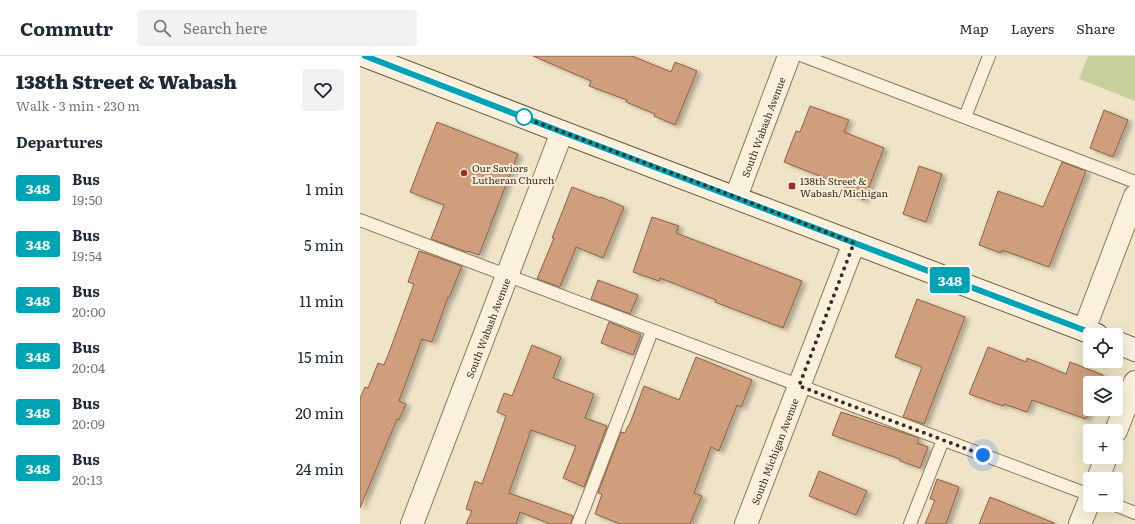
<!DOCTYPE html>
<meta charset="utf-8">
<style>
body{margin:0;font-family:Literata,serif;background:#f2f2f3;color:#1f2937;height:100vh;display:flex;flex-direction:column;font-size:15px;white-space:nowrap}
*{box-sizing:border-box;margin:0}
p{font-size:13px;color:#747a83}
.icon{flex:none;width:22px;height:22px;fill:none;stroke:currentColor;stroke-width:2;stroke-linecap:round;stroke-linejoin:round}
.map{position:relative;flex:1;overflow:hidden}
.side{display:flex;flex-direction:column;background:#fff;width:360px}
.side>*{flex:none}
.badge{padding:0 8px;border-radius:3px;font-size:14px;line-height:26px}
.fabs{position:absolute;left:723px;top:272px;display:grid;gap:8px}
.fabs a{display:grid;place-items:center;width:40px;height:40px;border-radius:4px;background:#fff;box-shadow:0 4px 16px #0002;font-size:20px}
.you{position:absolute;width:20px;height:20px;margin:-10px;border:3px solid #fff;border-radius:50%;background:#1a73e8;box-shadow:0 0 0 6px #1a73e833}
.map>.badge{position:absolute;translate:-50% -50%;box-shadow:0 0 0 2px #fff}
h2{padding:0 16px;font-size:15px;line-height:36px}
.round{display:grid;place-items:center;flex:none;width:42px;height:42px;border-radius:4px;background:#f2f2f3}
.head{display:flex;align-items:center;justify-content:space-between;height:68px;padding:0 16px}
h1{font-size:19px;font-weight:800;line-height:30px}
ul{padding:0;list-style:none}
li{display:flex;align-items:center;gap:12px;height:56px;padding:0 16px}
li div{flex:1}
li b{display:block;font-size:15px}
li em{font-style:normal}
li .badge{min-width:44px;font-weight:700;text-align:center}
header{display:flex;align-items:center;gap:24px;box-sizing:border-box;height:56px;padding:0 20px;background:#fff;border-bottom:1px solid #e0e1e3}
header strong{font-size:19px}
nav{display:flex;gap:22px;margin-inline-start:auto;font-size:14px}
.search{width:280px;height:36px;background:#f2f2f3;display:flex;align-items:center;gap:10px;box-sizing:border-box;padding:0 14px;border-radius:4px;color:#747a83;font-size:15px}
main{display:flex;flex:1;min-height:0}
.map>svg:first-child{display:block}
.green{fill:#c9cf9b}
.building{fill:#cf9f7d;stroke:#8d5f41;filter:url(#shadow)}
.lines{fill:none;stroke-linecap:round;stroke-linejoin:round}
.lane-casing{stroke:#8d765c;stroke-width:14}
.street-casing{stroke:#8d765c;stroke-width:24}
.secondary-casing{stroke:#6f573f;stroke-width:24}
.lane{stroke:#faf1dc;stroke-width:12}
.street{stroke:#faf1dc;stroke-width:22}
.secondary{stroke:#faf1dc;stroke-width:22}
.line-casing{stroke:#fff;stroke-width:9}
.line{stroke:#00a3b4;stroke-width:6}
.walk{stroke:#3d2e20;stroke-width:4;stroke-dasharray:0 7.2}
.stop-dot{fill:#fff;stroke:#00a3b4;stroke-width:2}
.poi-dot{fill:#9e2a2b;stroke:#f7eed8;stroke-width:1.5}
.labels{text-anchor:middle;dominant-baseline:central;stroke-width:4;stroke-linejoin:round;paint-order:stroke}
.street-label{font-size:10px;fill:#3d2e20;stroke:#f7eed8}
.poi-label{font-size:10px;fill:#3d2e20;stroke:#f7eed8;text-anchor:start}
</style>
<header>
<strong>Commutr</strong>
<div class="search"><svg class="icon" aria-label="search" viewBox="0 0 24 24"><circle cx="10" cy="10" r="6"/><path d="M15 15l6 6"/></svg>Search here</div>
<nav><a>Map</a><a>Layers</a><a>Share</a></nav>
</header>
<main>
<section class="side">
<div class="head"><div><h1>138th Street &amp; Wabash</h1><p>Walk · 3 min · 230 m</p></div><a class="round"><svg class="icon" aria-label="heart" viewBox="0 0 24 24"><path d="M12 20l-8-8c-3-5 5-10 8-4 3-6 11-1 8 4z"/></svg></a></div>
<h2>Departures</h2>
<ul>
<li><span class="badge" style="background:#00a3b4;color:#fff">348</span><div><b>Bus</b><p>19:50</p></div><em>1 min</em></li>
<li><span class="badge" style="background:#00a3b4;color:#fff">348</span><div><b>Bus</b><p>19:54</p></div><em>5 min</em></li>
<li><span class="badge" style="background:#00a3b4;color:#fff">348</span><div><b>Bus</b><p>20:00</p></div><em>11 min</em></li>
<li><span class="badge" style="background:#00a3b4;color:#fff">348</span><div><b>Bus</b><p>20:04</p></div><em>15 min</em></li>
<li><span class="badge" style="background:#00a3b4;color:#fff">348</span><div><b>Bus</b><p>20:09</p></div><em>20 min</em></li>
<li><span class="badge" style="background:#00a3b4;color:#fff">348</span><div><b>Bus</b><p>20:13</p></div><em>24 min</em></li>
</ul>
</section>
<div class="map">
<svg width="775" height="468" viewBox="0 0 775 468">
<defs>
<filter id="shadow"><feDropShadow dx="4.5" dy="2.5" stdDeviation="2" flood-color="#0004"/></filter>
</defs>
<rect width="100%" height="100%" fill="#f0e4c8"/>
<path class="green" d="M 728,0 L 775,0 L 775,45 L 719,23 Z"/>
<path class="building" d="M 173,0 L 272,0 L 311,16 L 315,6 L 337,15 L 315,69 L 294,60 L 295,58 L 266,46 L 267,44 L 229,30 L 231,25 Z
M 450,50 L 489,64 L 484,76 L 524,92 L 504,144 L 482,135 L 485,130 L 424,106 L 436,75 L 440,76 Z
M 744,54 L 768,64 L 753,101 L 730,92 Z
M 77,66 L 158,98 L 119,199 L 108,195 L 107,196 L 71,183 L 84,149 L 50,136 Z
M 702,106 L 726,115 L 689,211 L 642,194 L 641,197 L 619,189 L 638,135 L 683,151 Z
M 559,110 L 582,118 L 566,166 L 543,158 Z
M 212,131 L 240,142 L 241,141 L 264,151 L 243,202 L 216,191 L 200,231 L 177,223 L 194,182 L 192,182 Z
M 292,161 L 319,170 L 316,177 L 442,225 L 423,272 L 355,246 L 356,244 L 300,222 L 299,225 L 273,216 Z
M 59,195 L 102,210 L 89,242 L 88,241 L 72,286 L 62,283 L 39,345 L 46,348 L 39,364 L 37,363 L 0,452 L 0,342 L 5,331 L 8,332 L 18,307 L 24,309 L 30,294 L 54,228 L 48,226 Z
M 238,224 L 278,239 L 270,258 L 231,243 Z
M 557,243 L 605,261 L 564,368 L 543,361 L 562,311 L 535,301 Z
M 249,266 L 281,279 L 273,299 L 241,287 Z
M 172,289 L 201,301 L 193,322 L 234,338 L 225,362 L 247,370 L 224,431 L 203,422 L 216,390 L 171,374 L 149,437 L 213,460 L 211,468 L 190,468 L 160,456 L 156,468 L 106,468 L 112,455 L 106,453 L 115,425 L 122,428 L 146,360 L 137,356 L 144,337 L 152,340 Z
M 628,291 L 666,306 L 667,302 L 706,318 L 710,306 L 743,319 L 740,327 L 730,327 L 730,353 L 726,363 L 672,344 L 667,356 L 644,348 L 643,350 L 609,338 Z
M 336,301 L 392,324 L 381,351 L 377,349 L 359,395 L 351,391 L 334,437 L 342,440 L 330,468 L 260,468 L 235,458 L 242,438 L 238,437 L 261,376 L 265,377 L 268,370 L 269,370 L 284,330 L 319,344 Z
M 481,356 L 559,382 L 557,387 L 568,391 L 560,412 L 540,405 L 540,403 L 472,379 Z
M 459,415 L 507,435 L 496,459 L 449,440 Z
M 577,423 L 599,431 L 586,468 L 565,468 L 575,444 L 570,443 Z
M 630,441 L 694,467 L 694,468 L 619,468 Z"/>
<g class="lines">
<g class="lane-casing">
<path id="lane" d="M 443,0 L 775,126
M 605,61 L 629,0
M 0,164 L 730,439
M 755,449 L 775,457
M 218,468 L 292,275
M 550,468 L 583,384"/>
</g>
<g class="street-casing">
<g id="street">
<path id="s1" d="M 376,141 L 429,0"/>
<path d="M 724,274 L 775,140"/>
<path d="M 756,375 L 775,326"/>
<path d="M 738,423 L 746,401"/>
<path id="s2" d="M 52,468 L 202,76"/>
<path id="s3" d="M 386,468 L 494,187"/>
<path d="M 720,468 L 730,443"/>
</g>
</g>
<g class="secondary-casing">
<path id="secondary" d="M 5,0 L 202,76 L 737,279
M 756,286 L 775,294"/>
</g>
<use href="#lane" class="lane"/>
<use href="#street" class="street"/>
<use href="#secondary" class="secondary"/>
</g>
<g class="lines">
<g class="line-casing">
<path id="line" d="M 5,0 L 202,76 L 737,279"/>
</g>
<use href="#line" class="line"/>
<path class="walk" d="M 164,61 L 160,60 L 376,141 L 494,187 L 439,330 L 623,399"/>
</g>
<circle class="stop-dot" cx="164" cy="61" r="8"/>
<g class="poi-dot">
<circle cx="104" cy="117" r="4"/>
<rect x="428" y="126" width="8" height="8" rx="2"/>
</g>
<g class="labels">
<g class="street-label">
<text stroke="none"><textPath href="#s1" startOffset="75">South Wabash Avenue</textPath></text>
<text stroke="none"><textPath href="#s2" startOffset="210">South Wabash Avenue</textPath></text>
<text stroke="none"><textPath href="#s3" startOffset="78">South Michigan Avenue</textPath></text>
</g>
<g class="poi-label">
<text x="112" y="111">Our Saviors<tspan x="112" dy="12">Lutheran Church</tspan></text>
<text x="440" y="124">138th Street &amp;<tspan x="440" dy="12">Wabash/Michigan</tspan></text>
</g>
</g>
</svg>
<div class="fabs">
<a><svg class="icon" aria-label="locate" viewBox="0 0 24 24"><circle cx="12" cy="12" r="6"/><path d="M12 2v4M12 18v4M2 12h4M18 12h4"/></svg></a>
<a><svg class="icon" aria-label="layers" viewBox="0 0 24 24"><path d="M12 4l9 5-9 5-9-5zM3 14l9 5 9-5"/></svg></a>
<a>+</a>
<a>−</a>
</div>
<div class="you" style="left:623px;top:399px"></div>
<b class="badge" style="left:590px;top:224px;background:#00a3b4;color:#fff">348</b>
</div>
</main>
